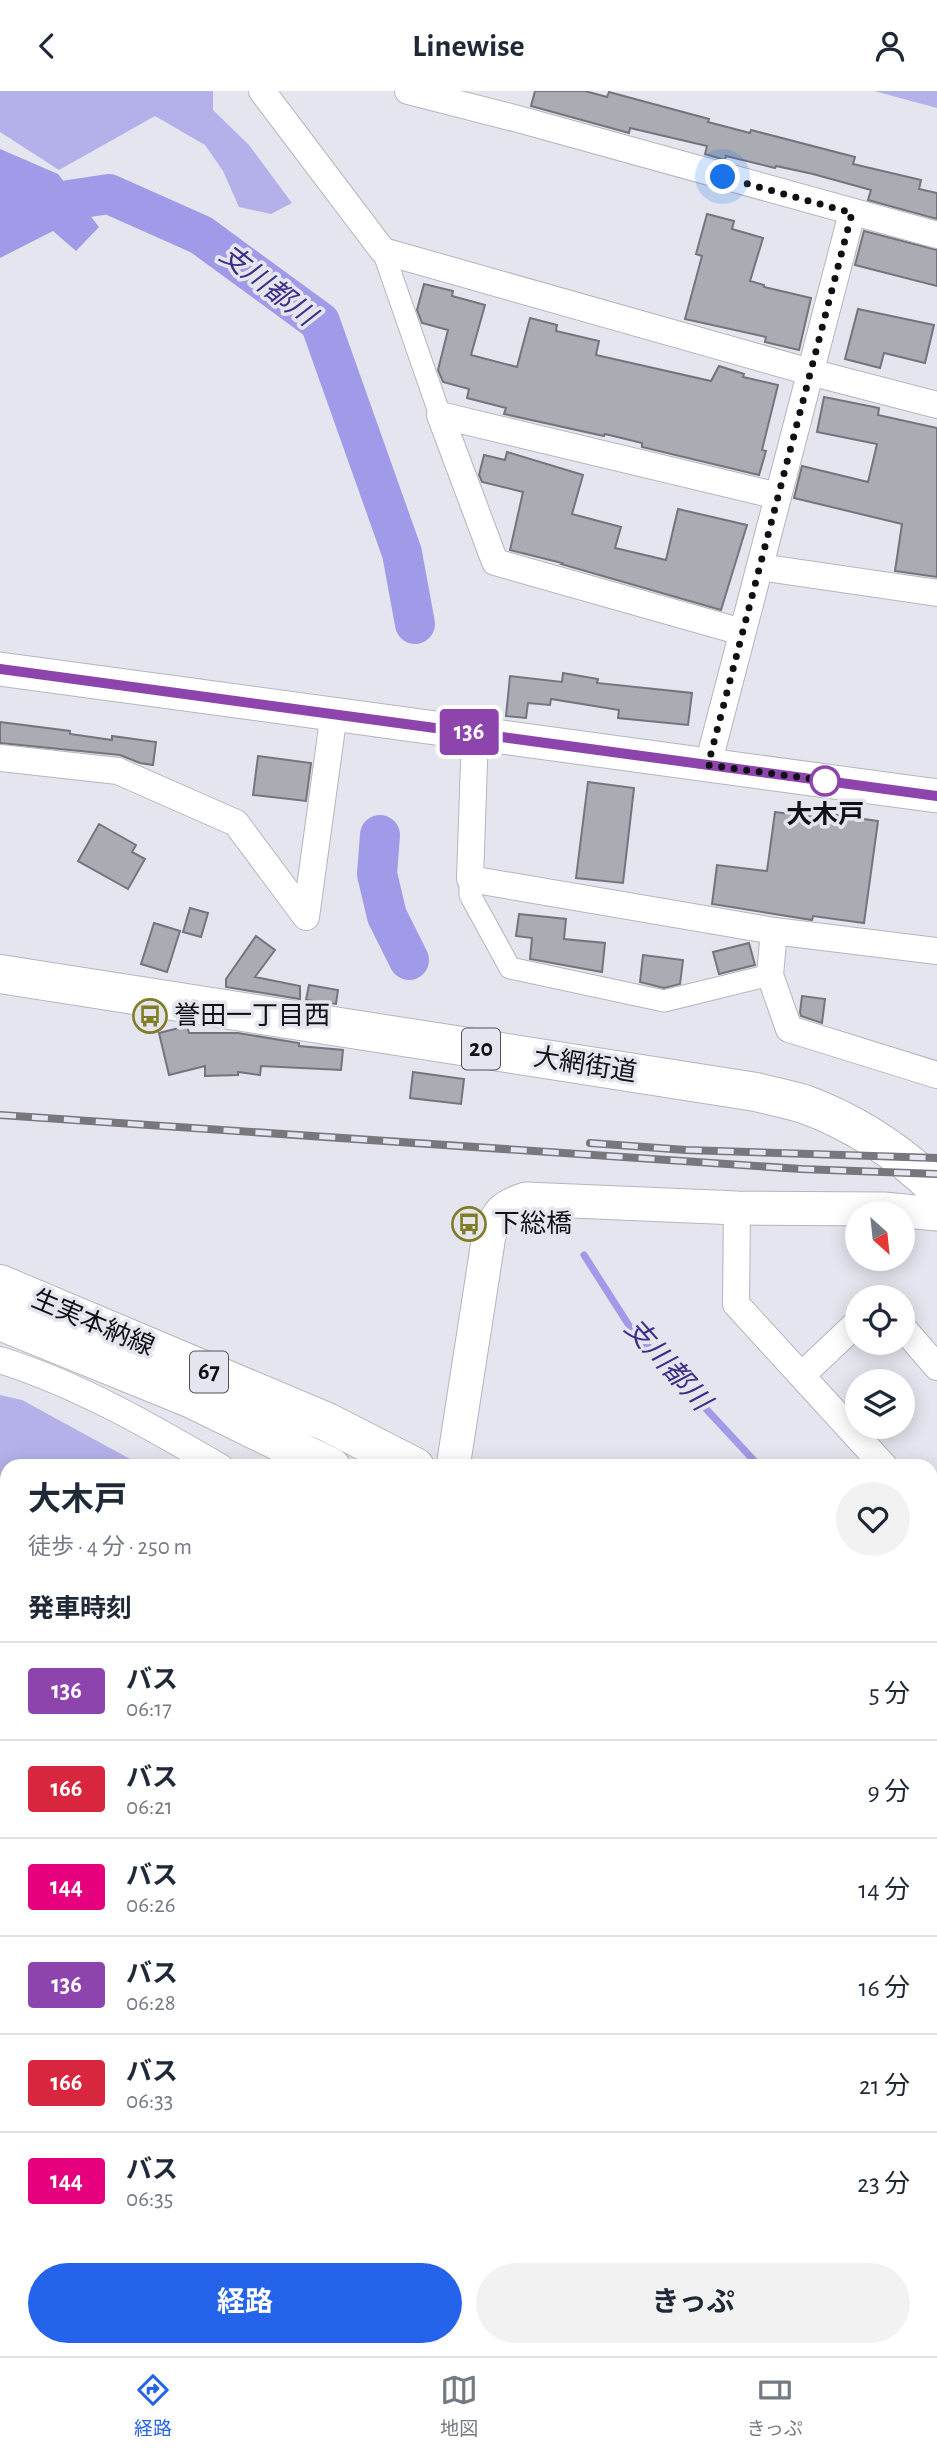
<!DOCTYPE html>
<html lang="ja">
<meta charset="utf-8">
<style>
body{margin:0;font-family:"Alegreya Sans","Noto Sans JP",sans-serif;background:#f2f2f3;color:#1f2937;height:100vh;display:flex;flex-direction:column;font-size:26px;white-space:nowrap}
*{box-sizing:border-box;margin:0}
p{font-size:23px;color:#747a83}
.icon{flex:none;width:38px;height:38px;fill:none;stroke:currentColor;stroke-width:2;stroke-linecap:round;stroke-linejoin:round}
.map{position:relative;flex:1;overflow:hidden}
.details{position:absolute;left:0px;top:1368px;width:938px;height:898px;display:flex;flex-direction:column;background:#fff;border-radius:21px 21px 0 0;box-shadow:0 4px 18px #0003}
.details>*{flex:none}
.badge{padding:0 14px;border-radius:5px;font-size:24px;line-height:46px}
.needle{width:46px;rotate:153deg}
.controls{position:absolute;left:845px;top:1110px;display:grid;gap:14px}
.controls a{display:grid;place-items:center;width:70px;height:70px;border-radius:50%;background:#fff;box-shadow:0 4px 18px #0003;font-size:35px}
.you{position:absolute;width:35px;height:35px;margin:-18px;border:5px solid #fff;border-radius:50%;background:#1a73e8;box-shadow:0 0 0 10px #1a73e833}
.map>.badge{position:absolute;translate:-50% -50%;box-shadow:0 0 0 4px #fff}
h2{padding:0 28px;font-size:26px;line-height:63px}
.round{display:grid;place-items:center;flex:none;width:74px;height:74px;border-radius:37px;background:#f2f2f3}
.summary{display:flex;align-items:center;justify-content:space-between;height:119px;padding:0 28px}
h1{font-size:33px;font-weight:700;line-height:52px}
.cta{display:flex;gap:14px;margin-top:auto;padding:14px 28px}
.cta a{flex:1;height:80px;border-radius:42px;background:#2563eb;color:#fff;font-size:28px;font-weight:700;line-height:80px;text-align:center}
.cta a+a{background:#f2f2f3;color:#1f2937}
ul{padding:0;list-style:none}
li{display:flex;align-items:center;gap:21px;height:98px;padding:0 28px;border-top:2px solid #e0e1e3}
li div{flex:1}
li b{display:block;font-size:26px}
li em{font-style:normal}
li .badge{min-width:77px;font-weight:700;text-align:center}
header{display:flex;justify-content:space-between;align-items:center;height:91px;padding:0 28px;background:#fff;font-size:32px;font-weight:700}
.dock{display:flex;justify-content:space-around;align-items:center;height:98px;border-top:2px solid #e0e1e3;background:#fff;font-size:19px;color:#747a83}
.dock a{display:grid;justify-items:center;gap:4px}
.dock .active{color:#2563eb}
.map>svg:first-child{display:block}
.built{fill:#d8d8e9}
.green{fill:#b4b1ea}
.water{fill:#a09ae8}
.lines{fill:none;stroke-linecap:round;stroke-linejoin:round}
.stream{stroke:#a09ae8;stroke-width:7}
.river{stroke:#a09ae8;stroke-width:40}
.building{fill:#ababb4;stroke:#74747c;stroke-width:2}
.pedestrian-casing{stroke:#b5b5be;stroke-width:23}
.minor-casing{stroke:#b5b5be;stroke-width:28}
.tertiary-casing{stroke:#b5b5be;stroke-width:35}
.primary-casing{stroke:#b5b5be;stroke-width:40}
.pedestrian{stroke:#fff;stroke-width:21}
.minor{stroke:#fff;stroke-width:26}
.tertiary{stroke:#fff;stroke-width:33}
.primary{stroke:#fff;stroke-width:38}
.rail-casing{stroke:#77777d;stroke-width:8}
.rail{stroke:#e5e5ef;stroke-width:5;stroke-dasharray:16;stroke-linecap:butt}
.line-casing{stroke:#fff;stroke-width:16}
.line{stroke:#8e44ad;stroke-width:10}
.walk{stroke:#111115;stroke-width:7;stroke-dasharray:0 12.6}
.stop-dot{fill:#fff;stroke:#8e44ad;stroke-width:3.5}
.labels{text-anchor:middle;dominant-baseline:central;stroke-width:7;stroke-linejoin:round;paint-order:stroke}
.shield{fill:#e5e5ef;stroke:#515156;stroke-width:2}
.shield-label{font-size:24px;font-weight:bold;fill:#111115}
.stop-label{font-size:26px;font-weight:bold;fill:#111115;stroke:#e5e5ef}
.poi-label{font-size:26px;fill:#111115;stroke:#e5e5ef;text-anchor:start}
.street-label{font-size:26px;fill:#111115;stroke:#e5e5ef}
.water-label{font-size:28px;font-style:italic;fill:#3f2d86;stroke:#e5e5ef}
</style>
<header><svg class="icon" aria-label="back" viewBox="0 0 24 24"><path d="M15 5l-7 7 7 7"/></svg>Linewise<svg class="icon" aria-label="person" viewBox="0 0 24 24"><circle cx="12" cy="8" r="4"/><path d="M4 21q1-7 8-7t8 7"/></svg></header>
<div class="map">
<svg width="937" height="2265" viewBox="0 0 937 2265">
<rect width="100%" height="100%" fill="#e5e5ef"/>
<path class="built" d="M 937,2099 L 937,2265 L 660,2265 L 670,2259 L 931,2259 L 931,2103 Z"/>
<path class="green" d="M 0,0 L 213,0 L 213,19 L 249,54 L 292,112 L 271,123 L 239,116 L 223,80 L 205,54 L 155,25 L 59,79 L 0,41 Z
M 874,0 L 937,0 L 937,17 Z
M 0,1304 L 22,1309 L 143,1375 L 7,1376 L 7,2112 L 0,2150 Z
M 931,1878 L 937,1883 L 937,2078 L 931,2073 Z
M 349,2259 L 401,2259 L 401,2265 L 349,2265 Z"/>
<path class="water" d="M 0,58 L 58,83 L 99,136 L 76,160 L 53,140 L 0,167 Z"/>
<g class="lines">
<path class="stream" d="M 584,1164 L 630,1236 L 760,1376
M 931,1560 L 937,1567"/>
<path class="river" d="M 0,127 L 69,109 L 109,103 L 201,144 L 320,231 L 402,462 L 415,533
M 380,744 L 377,783 L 387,825 L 409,869"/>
</g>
<path class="building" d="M 535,0 L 585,0 L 607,6 L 609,1 L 709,28 L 708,31 L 750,42 L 751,39 L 855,66 L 853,73 L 921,89 L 919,98 L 937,102 L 937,128 L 868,109 L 871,99 L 813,83 L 776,75 L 775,77 L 726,65 L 725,69 L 705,63 L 707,55 L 630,37 L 629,42 L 531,15 Z
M 707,123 L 734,130 L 732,138 L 763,147 L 750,190 L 764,194 L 764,196 L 811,207 L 799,259 L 765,251 L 766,246 L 685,228 L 702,165 L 696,163 Z
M 864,140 L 937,159 L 937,195 L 855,174 Z
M 424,193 L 453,200 L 452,205 L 485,214 L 471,264 L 517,276 L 530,227 L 557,234 L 556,240 L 599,250 L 596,264 L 711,290 L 719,275 L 744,283 L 743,286 L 778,294 L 762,359 L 766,360 L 759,384 L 642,356 L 642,352 L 605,343 L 604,345 L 504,323 L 506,317 L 467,307 L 469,298 L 443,291 L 438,279 L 448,239 L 422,232 L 417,219 Z
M 858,218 L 934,234 L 925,272 L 884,262 L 880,277 L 845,268 Z
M 824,306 L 879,317 L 878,324 L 937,337 L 937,486 L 895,480 L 902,433 L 794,407 L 802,375 L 868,391 L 877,353 L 817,341 Z
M 507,361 L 583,384 L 572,423 L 621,436 L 615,457 L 666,469 L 678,418 L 747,434 L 721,519 L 561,473 L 562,472 L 510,459 L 523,401 L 482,391 L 479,384 L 484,364 L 505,369 Z
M 563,582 L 598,588 L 597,592 L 692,602 L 688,634 L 618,627 L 619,619 L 551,608 L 550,614 L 528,612 L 526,627 L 506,625 L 510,585 L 562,591 Z
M 0,631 L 70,640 L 70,643 L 112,649 L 112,645 L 156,651 L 153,674 L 140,672 L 120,664 L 0,652 Z
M 258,665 L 311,672 L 306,710 L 253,704 Z
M 588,691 L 634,697 L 623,792 L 576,787 Z
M 775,721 L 830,728 L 830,723 L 878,730 L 864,832 L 813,825 L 812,829 L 712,813 L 717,774 L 767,780 Z
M 99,733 L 136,754 L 132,761 L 145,768 L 128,798 L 78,770 Z
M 190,817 L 208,822 L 201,846 L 183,841 Z
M 519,823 L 566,828 L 564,848 L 605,852 L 602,881 L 530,868 L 532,847 L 516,845 Z
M 154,832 L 180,840 L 167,881 L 141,873 Z
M 256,845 L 275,859 L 255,886 L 300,895 L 300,908 L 226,896 L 226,888 Z
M 749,852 L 755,874 L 719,883 L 713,861 Z
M 643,864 L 683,869 L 680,893 L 664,897 L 640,891 Z
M 309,894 L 338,899 L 336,913 L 306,909 Z
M 802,905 L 825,908 L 822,932 L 801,925 L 800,921 Z
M 187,935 L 189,942 L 238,942 L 299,952 L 299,955 L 343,959 L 341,979 L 261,975 L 260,984 L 238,981 L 238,984 L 205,985 L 205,975 L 169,984 L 159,942 Z
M 413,981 L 464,988 L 461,1013 L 410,1007 Z"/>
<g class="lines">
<g class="pedestrian-casing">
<path id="pedestrian" d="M 383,160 L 440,324
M 470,788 L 470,804 L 510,877 L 664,910 L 770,884"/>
</g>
<g class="minor-casing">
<path id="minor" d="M 262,0 L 383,160 L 810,281 L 937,314
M 408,0 L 518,28 L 937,144
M 440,324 L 495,471 L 742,541
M 440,324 L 778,405
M 760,476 L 937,502
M 475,642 L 470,788 L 774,840 L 937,860
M 0,667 L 118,680 L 236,732 L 306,826 L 334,622
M 708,674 L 852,122
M 774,840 L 770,884 L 789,938 L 937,984
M 737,1117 L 736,1213 L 885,1376
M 903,1237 L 937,1276
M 0,1269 C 77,1293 150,1335 220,1376
M 802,1284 L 858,1231
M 931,1427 L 937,1433
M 0,1684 L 2,1690 L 0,1699"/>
</g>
<g class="tertiary-casing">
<path id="tertiary" d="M 0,578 L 937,705
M 453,1376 L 489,1144 C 499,1121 501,1116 526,1108 L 737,1117 L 884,1118 L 937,1123
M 314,2265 L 315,2259"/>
</g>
<g class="primary-casing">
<path id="primary" d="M 0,883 L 756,1001 C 771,1005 788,1008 804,1013 C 856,1032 898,1060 937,1098
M 0,1193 L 327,1331 L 415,1376
M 0,1230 L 192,1308 L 331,1376
M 931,1771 L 937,1777
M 931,1819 L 937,1825"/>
</g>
<use href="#pedestrian" class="pedestrian"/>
<use href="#minor" class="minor"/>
<use href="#tertiary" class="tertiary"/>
<use href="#primary" class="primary"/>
<g class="rail-casing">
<path id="rail" d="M 0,1024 L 801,1078 L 937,1083
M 590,1052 L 686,1059 L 937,1067"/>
</g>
<use href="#rail" class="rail"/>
</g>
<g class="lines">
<g class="line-casing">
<path id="line" d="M 0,578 L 937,705"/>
</g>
<use href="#line" class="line"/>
<path class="walk" d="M 723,86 L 852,122 L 708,674 L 835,691 L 825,690"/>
</g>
<defs>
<g id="bus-ring" transform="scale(1.75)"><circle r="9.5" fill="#e5e5ef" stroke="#817d24" stroke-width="1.5"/><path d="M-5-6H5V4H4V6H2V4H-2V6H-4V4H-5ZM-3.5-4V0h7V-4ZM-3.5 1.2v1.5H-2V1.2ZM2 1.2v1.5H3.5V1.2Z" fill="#817d24"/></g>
</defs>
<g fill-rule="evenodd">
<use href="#bus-ring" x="150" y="925"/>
<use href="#bus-ring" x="469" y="1133"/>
</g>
<circle class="stop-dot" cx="825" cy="690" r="14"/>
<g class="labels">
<g class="shield">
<rect x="462" y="937.5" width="38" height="41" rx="5"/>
<rect x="190" y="1260.5" width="38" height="41" rx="5"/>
</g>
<g class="shield-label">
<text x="481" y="958">20</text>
<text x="209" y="1281">67</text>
</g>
<g class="stop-label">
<text x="825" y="724">大木戸</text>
</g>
<g class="poi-label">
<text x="174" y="925">誉田一丁目西</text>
<text x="494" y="1133">下総橋</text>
</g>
<g class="street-label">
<text transform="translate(585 974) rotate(9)">大網街道</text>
<text transform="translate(93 1232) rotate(23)">生実本納線</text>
</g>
<g class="water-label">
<text transform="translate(267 195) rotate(38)">支川都川</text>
<text transform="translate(667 1274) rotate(48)">支川都川</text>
</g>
</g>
</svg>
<div class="controls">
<a><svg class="needle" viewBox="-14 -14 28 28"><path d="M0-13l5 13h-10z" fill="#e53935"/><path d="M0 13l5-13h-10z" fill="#747a83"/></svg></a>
<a><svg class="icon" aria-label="locate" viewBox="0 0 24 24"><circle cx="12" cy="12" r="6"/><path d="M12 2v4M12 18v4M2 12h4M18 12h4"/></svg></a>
<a><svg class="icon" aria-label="layers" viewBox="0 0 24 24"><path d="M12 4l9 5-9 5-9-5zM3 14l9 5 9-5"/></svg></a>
</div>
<div class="you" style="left:723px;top:86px"></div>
<b class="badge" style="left:469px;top:641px;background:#8e44ad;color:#fff">136</b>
<section class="details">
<div class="summary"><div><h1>大木戸</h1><p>徒歩 · 4 分 · 250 m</p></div><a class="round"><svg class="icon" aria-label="heart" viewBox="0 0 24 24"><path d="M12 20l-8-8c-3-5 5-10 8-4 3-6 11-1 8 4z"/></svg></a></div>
<h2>発車時刻</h2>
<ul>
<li><span class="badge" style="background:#8e44ad;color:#fff">136</span><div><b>バス</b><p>06:17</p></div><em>5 分</em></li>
<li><span class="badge" style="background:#d7263d;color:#fff">166</span><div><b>バス</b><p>06:21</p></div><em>9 分</em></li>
<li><span class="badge" style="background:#e6007e;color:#fff">144</span><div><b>バス</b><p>06:26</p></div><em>14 分</em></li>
<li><span class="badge" style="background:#8e44ad;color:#fff">136</span><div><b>バス</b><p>06:28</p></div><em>16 分</em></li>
<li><span class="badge" style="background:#d7263d;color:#fff">166</span><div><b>バス</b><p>06:33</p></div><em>21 分</em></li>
<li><span class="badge" style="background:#e6007e;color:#fff">144</span><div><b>バス</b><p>06:35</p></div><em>23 分</em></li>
</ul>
<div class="cta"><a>経路</a><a>きっぷ</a></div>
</section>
</div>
<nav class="dock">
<a class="active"><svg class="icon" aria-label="directions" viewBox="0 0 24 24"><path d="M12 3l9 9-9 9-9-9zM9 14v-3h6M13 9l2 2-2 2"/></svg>経路</a>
<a><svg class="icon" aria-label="map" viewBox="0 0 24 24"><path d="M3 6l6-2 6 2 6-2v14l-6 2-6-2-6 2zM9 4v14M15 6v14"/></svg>地図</a>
<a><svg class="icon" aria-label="tickets" viewBox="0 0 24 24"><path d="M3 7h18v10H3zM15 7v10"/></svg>きっぷ</a>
</nav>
